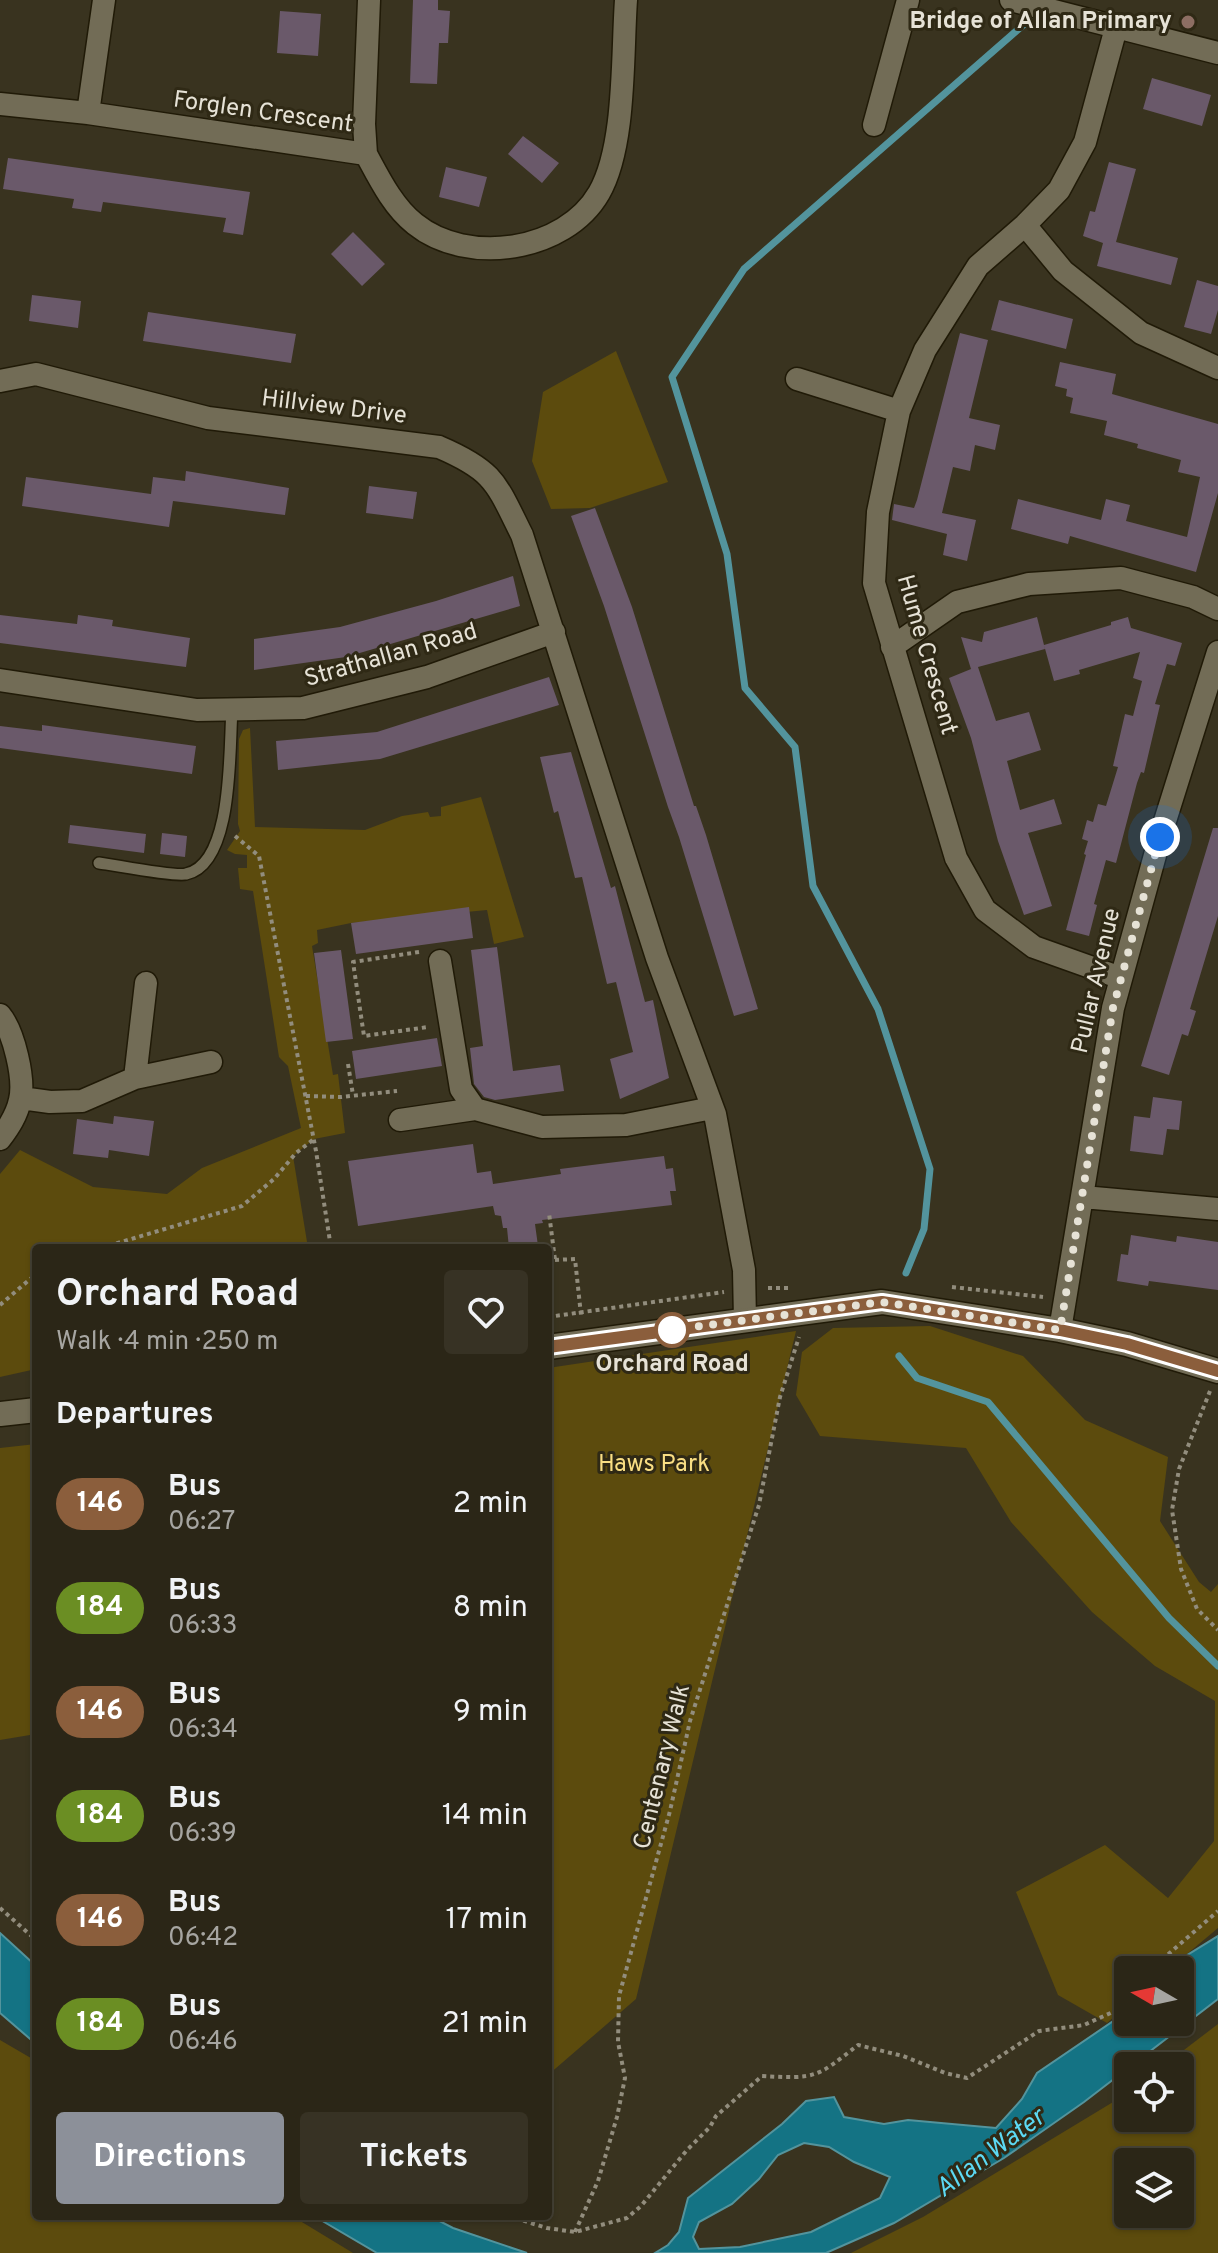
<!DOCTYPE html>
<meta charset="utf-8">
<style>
body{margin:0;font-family:Overpass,sans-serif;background:#373224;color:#f1f3f6;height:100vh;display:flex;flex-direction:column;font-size:30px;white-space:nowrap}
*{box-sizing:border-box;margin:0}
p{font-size:26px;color:#a6a5a1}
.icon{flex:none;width:44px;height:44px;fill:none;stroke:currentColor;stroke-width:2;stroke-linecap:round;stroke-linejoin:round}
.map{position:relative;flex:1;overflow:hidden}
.details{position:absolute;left:32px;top:1244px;width:520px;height:976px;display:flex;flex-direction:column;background:#2b2617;border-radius:8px;box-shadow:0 2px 6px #0004,0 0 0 2px #474336}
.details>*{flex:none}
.badge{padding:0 16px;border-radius:26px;font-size:28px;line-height:52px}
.needle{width:52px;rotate:279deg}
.tools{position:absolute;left:1114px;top:1956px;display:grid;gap:16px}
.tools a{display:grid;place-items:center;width:80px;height:80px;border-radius:8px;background:#2b2617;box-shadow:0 2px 6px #0004,0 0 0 2px #474336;font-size:40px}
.you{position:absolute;width:40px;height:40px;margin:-20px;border:6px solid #fff;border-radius:50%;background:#1a73e8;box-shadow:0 0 0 12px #1a73e833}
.map>.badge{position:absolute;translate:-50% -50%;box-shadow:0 0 0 4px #fff}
h2{padding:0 24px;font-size:30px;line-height:72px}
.round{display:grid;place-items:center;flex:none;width:84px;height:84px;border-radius:8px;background:#373224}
.overview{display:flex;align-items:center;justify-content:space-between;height:136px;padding:0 24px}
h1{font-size:38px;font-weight:700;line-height:60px}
.action{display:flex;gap:16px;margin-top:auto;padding:16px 24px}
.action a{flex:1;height:92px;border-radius:8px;background:#8c9099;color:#fff;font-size:32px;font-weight:700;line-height:92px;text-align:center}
.action a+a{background:#373224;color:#f1f3f6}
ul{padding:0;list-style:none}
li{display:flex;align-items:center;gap:24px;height:104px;padding:0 24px}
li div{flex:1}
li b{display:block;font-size:30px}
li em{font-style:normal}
li .badge{min-width:88px;font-weight:700;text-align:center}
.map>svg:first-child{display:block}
.green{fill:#5c4b0d;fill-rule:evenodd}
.water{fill:#147384;stroke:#53949d;stroke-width:2;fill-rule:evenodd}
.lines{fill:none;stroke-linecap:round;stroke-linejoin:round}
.stream{stroke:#53949d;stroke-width:7}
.building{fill:#6a596a}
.lane-casing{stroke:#201a07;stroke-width:14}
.street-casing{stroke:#201a07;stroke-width:25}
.secondary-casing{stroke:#201a07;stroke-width:27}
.path{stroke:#928d7d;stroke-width:4;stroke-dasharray:4 4;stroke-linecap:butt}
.lane{stroke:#726c56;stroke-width:11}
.street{stroke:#726c56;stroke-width:22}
.secondary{stroke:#726c56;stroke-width:24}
.line-casing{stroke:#fff;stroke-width:18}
.line{stroke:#8b5e3c;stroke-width:12}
.walk{stroke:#e6e2d6;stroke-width:8;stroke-dasharray:0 14.4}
.education-dot{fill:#8d6e63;stroke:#2f2915;stroke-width:3}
.stop-dot{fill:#fff;stroke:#8b5e3c;stroke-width:4}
.labels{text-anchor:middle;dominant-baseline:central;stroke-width:6;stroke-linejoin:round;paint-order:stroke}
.poi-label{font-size:24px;font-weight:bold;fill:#e6e2d6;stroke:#2f2915;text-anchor:end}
.street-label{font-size:24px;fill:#e6e2d6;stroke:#2f2915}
.stop-label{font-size:24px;font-weight:bold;fill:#e6e2d6;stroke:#2f2915}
.park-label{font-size:24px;fill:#f9de83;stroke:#2f2915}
.water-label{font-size:26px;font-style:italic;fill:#5cd9f3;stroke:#2f2915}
</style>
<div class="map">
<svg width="1218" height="2253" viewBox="0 0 1218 2253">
<rect width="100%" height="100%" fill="#39331f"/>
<path class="green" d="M 616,351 L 668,482 L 590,508 L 551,509 L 532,461 L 543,392 Z
M 250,728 L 255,827 L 365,830 L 402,816 L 428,812 L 430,817 L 441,816 L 441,807 L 481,797 L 524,937 L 494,944 L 487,910 L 351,923 L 317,930 L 318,943 L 312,946 L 333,1075 L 338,1074 L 345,1133 L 314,1139 L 293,1156 L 308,1248 L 36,1248 L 36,1369 L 0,1377 L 0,1174 L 20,1150 L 93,1187 L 167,1194 L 202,1168 L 301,1128 L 288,1066 L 279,1057 L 253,891 L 240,889 L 238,868 L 247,868 L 247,855 L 235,854 L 227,850 L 240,831 L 238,824 L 239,739 L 243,730 Z
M 930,1326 L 1023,1356 L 1085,1420 L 1168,1457 L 1160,1521 L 1199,1582 L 1211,1592 L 1218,1584 L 1218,1928 L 1168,1970 L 1128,1970 L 1128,2005 L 1107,2023 L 1058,1995 L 1016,1892 L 1105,1845 L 1168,1898 L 1214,1841 L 1215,1701 L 1155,1666 L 1092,1612 L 1011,1522 L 966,1448 L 820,1436 L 796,1395 L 802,1352 L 833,1328 Z
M 796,1331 L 636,1999 L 548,2075 L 548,1368 Z
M 36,1444 L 36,1734 L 0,1740 L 0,1448 Z
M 1218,2024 L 1218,2253 L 851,2253 L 923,2217 L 1128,2093 L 1128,2118 L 1180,2118 L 1180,2066 L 1163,2066 ZM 1128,2162 L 1180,2162 L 1180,2214 L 1128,2214 Z
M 0,2040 L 36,2061 L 36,2216 L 292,2216 L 353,2253 L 0,2253 Z"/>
<path class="water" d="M 0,1933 L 36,1966 L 36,2044 L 0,2013 Z
M 1218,1936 L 1218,1999 L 1084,2102 L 1004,2158 L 894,2223 L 826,2253 L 655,2253 L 668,2245 L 679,2232 L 688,2198 L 782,2124 L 806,2101 L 834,2097 L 844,2117 L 884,2124 L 908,2120 L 996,2128 L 1022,2099 L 1037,2073 L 1128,2011 L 1128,2022 L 1180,2022 L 1180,1970 L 1163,1970 ZM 804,2143 L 829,2147 L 854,2162 L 890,2177 L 880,2198 L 811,2232 L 740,2247 L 699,2249 L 693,2237 L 699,2222 L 732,2204 L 759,2179 L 778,2155 Z
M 314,2216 L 430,2216 L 453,2228 L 527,2253 L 377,2253 Z"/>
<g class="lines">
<path class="stream" d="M 906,1273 L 924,1229 L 930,1169 L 878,1009 L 813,886 L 795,747 L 745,688 L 727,554 L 672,377 L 744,269 L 1038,12
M 899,1356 L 917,1378 L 988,1402 L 1169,1618 L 1218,1666"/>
</g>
<path class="building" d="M 413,0 L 438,0 L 438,10 L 450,11 L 448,43 L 439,43 L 437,84 L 410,83 Z
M 280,11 L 321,14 L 318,56 L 277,53 Z
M 1152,78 L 1211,95 L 1202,126 L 1143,109 Z
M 523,136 L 559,163 L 542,183 L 508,154 Z
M 8,158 L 250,192 L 243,235 L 223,232 L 226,218 L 103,202 L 101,212 L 72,208 L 74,199 L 3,189 Z
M 1109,162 L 1136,169 L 1116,242 L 1178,258 L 1171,285 L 1097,266 L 1103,243 L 1083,236 L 1090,211 L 1095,212 Z
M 446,167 L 487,177 L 479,207 L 439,197 Z
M 353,232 L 385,264 L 362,286 L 331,254 Z
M 1197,280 L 1218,286 L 1218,310 L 1211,334 L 1184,327 Z
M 32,295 L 81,301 L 78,328 L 29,321 Z
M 999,300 L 1073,319 L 1066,349 L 991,330 Z
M 148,312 L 296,334 L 291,363 L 143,341 Z
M 960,333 L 988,340 L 969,418 L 1000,425 L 995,450 L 975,445 L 970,471 L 953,467 L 942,513 L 976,520 L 967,561 L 943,555 L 947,534 L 892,520 L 894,504 L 914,508 L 917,500 Z
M 1060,362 L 1116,374 L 1112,394 L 1218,424 L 1218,493 L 1196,572 L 1070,536 L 1068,544 L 1011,529 L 1018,499 L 1101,520 L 1106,499 L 1130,505 L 1126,521 L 1187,537 L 1200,477 L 1178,472 L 1181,460 L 1137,448 L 1138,444 L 1104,435 L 1107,421 L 1070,413 L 1073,398 L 1066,396 L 1067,389 L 1055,386 Z
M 186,471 L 289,488 L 285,515 L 173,501 L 169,527 L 22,506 L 26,477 L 151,494 L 153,477 L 185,481 Z
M 369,486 L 417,492 L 413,519 L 366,513 Z
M 595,508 L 632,607 L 694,806 L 696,806 L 706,835 L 758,1009 L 734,1016 L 679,837 L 668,807 L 604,606 L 571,516 Z
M 513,576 L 520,606 L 346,657 L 254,670 L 254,639 L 340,627 L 436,601 Z
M 0,615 L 77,624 L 78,615 L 113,620 L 112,626 L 190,638 L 186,667 L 0,643 Z
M 1037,617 L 1045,649 L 978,667 L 996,721 L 1029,712 L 1041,750 L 1007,761 L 1020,810 L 1054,799 L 1062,824 L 1028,833 L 1052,906 L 1024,915 L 998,841 L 971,738 L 949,678 L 976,667 L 971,669 L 961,637 L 982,642 L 984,632 Z
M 1128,617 L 1131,628 L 1182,643 L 1175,666 L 1167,664 L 1155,704 L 1160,705 L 1144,773 L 1141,772 L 1137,783 L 1116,863 L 1106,860 L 1094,904 L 1097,905 L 1089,936 L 1066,930 L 1086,855 L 1084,854 L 1088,841 L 1082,839 L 1087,820 L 1093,822 L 1098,804 L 1106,806 L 1118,767 L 1113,766 L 1125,714 L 1133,716 L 1142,681 L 1133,678 L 1140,652 L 1079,670 L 1080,674 L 1054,681 L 1044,645 L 1111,625 L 1111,622 Z
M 549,677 L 559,705 L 380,759 L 278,770 L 276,741 L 377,732 Z
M 42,725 L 196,746 L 192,774 L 0,748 L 0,726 L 42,731 Z
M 571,752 L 611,888 L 615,886 L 645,1002 L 653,1000 L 669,1078 L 620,1099 L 610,1059 L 633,1052 L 616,982 L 607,984 L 582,877 L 575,878 L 558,811 L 554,813 L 540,757 Z
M 70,825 L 146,834 L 144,853 L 68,843 Z
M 1213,828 L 1218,828 L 1218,916 L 1190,1009 L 1196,1011 L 1188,1036 L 1182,1034 L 1169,1075 L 1141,1066 Z
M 162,833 L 187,836 L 185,857 L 160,854 Z
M 469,907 L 473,938 L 356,954 L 351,923 Z
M 497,947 L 513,1071 L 560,1065 L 564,1091 L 495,1100 L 484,1097 L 474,1084 L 470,1048 L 483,1046 L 471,950 Z
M 341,950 L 353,1039 L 326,1042 L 314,953 Z
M 437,1038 L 442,1066 L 356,1079 L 352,1051 Z
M 1153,1097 L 1182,1101 L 1179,1130 L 1167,1129 L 1163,1155 L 1130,1151 L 1134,1116 L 1150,1118 Z
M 114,1116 L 154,1121 L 149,1156 L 109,1150 L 108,1158 L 73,1154 L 77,1119 L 113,1124 Z
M 473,1144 L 477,1173 L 491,1171 L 493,1184 L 561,1174 L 560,1169 L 664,1156 L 666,1169 L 673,1168 L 676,1191 L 670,1191 L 672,1205 L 542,1220 L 543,1223 L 535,1224 L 538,1246 L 521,1248 L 509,1248 L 507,1228 L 503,1228 L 501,1216 L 495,1215 L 493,1206 L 358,1226 L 348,1161 Z
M 1131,1235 L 1176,1242 L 1177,1236 L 1218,1242 L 1218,1290 L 1149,1281 L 1148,1286 L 1117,1281 L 1121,1254 L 1128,1255 Z"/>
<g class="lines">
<g class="lane-casing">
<path id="lane" d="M 99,863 C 115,865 175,877 186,874 C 234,864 229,748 232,710"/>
</g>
<g class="street-casing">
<path id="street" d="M 1011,0 L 1218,53
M 1116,28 L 1085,142 L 1059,190 L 1025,225 L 978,266 L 925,350 L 899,411 L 878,512 L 874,583 L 956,858 L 985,910 L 1034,947 L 1121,978
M 0,104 L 88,113 L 366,154 C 379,178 393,207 415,224 C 467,266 565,252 599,193 C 626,146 622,55 626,0
M 88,113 L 104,0
M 874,125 L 908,0
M 366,154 L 364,124 L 369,0
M 1025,225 L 1063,271 L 1141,333 L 1218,368
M 797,379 L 899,411
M 0,381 L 36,374 L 208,418 L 439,447 C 495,471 496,483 522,535 L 657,958 L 715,1114 L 744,1270 L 745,1320
M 892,647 L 957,602 L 1029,584 L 1121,578 L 1193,597 L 1218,609
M 0,680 L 197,710 L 303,708 L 427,677 L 554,632
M 440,961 L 461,1089 L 475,1109 L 542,1127 L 626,1125 L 712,1108
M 0,1015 C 14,1032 25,1079 20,1100 C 17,1115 9,1127 0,1139
M 135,1078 L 211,1062
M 21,1098 L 50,1102 L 82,1101 L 135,1078 L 146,983
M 400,1120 L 475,1109
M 1083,1197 L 1218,1209
M 1060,1330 L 1113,1008 L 1160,837 L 1218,652"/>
</g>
<g class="secondary-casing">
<path id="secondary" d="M 548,1347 L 882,1302 L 1060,1330 L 1127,1344 L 1218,1371
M 0,1414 L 36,1410"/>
</g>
<path class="path" d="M 235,836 L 259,856 L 316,1151 L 331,1248
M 419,952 L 353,962 L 364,1036 L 428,1027
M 348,1064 L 353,1095
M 306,1096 L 341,1097 L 397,1091
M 101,1248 L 242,1206 L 274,1179 L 296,1153 L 314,1139
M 555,1260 L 575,1259 L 581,1315
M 548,1261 L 555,1260 L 549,1213
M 952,1287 L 1043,1297
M 768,1288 L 791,1288
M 0,1305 L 36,1274
M 548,1317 L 724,1292
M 1210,1391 L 1179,1469 L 1172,1510 L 1181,1569 L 1197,1609 L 1218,1630
M 0,1908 L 36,1940
M 1150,1970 L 1218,1911
M 508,2216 L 547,2228 L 575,2232 L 627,2218 L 641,2206 L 687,2150 L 710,2127 L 716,2116 L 762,2076 C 816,2079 816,2078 858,2045 L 903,2056 L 945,2073 L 967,2078 L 1039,2031 L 1084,2025 L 1115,2011 L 1128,1995
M 575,2232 L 598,2181 L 617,2117 L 625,2078 L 618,2042 L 619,1996 L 670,1811 L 690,1721 L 759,1505 L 780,1397 L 799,1337"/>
<use href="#lane" class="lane"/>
<use href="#street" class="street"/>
<use href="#secondary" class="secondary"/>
</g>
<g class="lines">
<g class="line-casing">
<path id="line" d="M 548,1347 L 882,1302 L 1060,1330 L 1127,1344 L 1218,1371"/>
</g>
<use href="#line" class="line"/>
<path class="walk" d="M 672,1330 L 664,1331 L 882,1302 L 1060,1330 L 1113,1008 L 1160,837"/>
</g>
<circle class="education-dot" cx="1188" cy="22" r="8"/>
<circle class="stop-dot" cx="672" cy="1330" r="16"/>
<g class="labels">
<g class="poi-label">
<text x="1172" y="22">Bridge of Allan Primary</text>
</g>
<g class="street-label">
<text transform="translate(263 113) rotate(8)">Forglen Crescent</text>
<text transform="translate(334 408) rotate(7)">Hillview Drive</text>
<text transform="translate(926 655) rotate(74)">Hume Crescent</text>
<text transform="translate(391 656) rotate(-16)">Strathallan Road</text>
<text transform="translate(1097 981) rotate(-77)">Pullar Avenue</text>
<text transform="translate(663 1767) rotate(-76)">Centenary Walk</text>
</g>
<g class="stop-label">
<text x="672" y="1365">Orchard Road</text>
</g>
<g class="park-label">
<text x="654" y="1465">Haws Park</text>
</g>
<g class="water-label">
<text transform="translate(991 2154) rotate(-37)">Allan Water</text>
</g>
</g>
</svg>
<div class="tools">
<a><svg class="needle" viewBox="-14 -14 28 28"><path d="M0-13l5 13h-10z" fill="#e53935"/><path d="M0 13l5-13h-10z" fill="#a6a5a1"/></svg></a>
<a><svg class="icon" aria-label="locate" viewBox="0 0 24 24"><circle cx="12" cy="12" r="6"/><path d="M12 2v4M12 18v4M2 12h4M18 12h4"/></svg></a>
<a><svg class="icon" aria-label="layers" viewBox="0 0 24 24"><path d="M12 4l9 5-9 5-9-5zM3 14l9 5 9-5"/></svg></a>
</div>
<div class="you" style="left:1160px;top:837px"></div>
<section class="details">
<div class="overview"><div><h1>Orchard Road</h1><p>Walk · 4 min · 250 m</p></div><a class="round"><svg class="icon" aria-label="heart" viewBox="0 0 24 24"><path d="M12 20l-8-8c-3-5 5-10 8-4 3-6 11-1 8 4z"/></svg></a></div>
<h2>Departures</h2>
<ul>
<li><span class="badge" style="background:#8b5e3c;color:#fff">146</span><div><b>Bus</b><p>06:27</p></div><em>2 min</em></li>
<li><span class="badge" style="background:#6b8e23;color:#fff">184</span><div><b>Bus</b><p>06:33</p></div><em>8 min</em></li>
<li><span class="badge" style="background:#8b5e3c;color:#fff">146</span><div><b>Bus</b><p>06:34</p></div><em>9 min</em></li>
<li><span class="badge" style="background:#6b8e23;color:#fff">184</span><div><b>Bus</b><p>06:39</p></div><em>14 min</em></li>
<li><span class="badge" style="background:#8b5e3c;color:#fff">146</span><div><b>Bus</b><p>06:42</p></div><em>17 min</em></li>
<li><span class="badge" style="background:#6b8e23;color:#fff">184</span><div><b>Bus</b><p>06:46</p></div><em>21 min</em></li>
</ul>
<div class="action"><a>Directions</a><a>Tickets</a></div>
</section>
</div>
